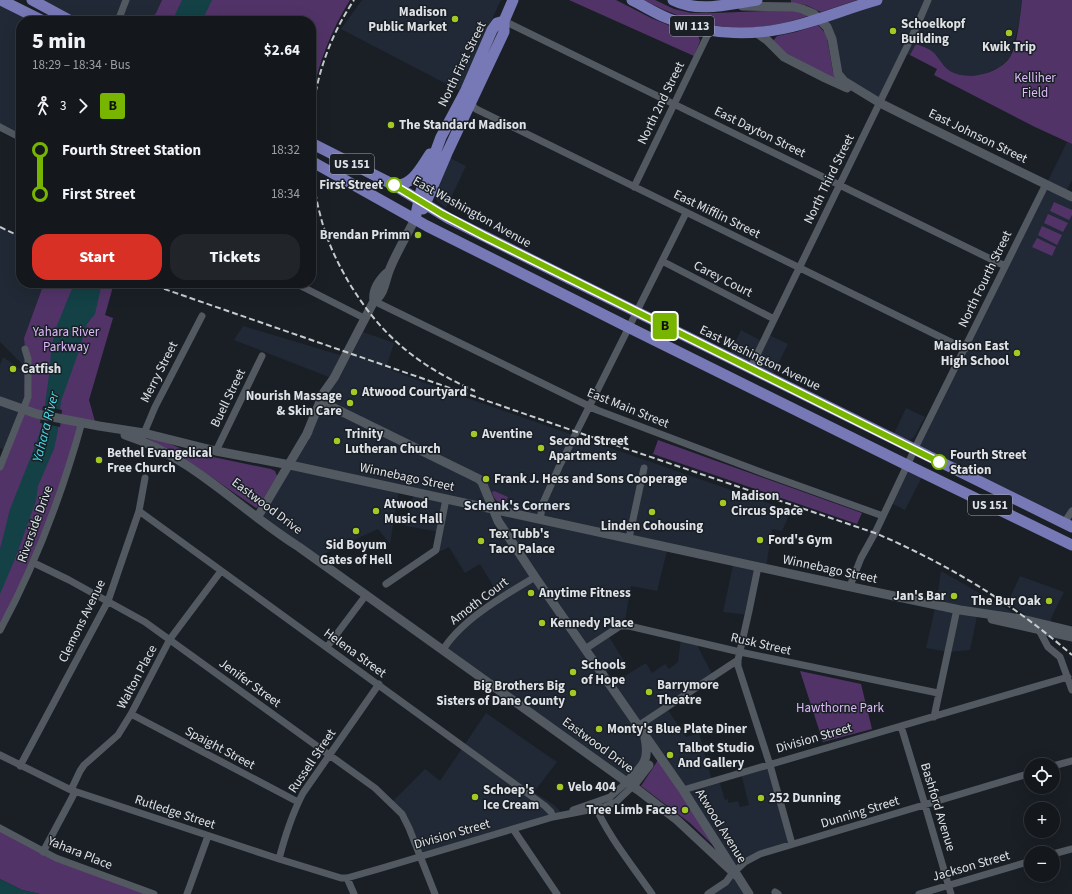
<!DOCTYPE html>
<meta charset="utf-8">
<style>
body{margin:0;font-family:"Source Sans 3",sans-serif;background:#212429;color:#f1f3f6;height:100vh;display:flex;flex-direction:column;font-size:15px;white-space:nowrap}
*{box-sizing:border-box;margin:0}
p{font-size:13px;color:#9d9fa3}
.icon{flex:none;width:22px;height:22px;fill:none;stroke:currentColor;stroke-width:2;stroke-linecap:round;stroke-linejoin:round}
.map{position:relative;flex:1;overflow:hidden}
.panel{position:absolute;left:16px;top:16px;width:300px;height:272px;display:flex;flex-direction:column;background:#14171c;border-radius:16px;box-shadow:0 4px 16px #0002,0 0 0 1px #33363b}
.panel>*{flex:none}
.badge{padding:0 8px;border-radius:3px;font-size:14px;line-height:26px}
.buttons{position:absolute;left:1024px;top:758px;display:grid;gap:8px}
.buttons a{display:grid;place-items:center;width:36px;height:36px;border-radius:50%;background:#14171c;box-shadow:0 4px 16px #0002,0 0 0 1px #33363b;font-size:20px}
.map>.badge{position:absolute;translate:-50% -50%;box-shadow:0 0 0 2px #fff}
.legs{display:flex;align-items:center;gap:6px;height:44px;padding:0 16px;font-size:13px}
.legs p{margin-inline-start:auto}
.overview{display:flex;align-items:center;justify-content:space-between;height:68px;padding:0 16px}
h1{font-size:22px;font-weight:800;line-height:30px}
.cta{display:flex;gap:8px;margin-top:auto;padding:8px 16px}
.cta a{flex:1;height:46px;border-radius:16px;background:#d93025;color:#fff;font-size:16px;font-weight:800;line-height:46px;text-align:center}
.cta a+a{background:#212429;color:#f1f3f6}
ul{padding:0 16px;list-style:none}
li{display:flex;align-items:center;gap:14px;height:44px;font-size:15px}
li i{display:grid;place-items:center;width:6px;height:100%;margin:0 5px;background:currentColor}
li i::after{content:'';width:10px;height:10px;margin:-5px;border:3px solid;border-radius:50%;background:#14171c}
li p{margin-inline-start:auto}
li:first-child i{background:linear-gradient(#0000 50%,currentColor 0)}
li:last-child i{background:linear-gradient(currentColor 50%,#0000 0)}
.map>svg:first-child{display:block}
.built{fill:#202935}
.green{fill:#523368}
.water{fill:#134145}
.pier{fill:#1a1f26}
.lines{fill:none;stroke-linecap:round;stroke-linejoin:round}
.minor{stroke:#535961;stroke-width:7}
.tertiary{stroke:#535961;stroke-width:9}
.primary{stroke:#7778b6;stroke-width:11}
.rail{stroke:#c6cbcf;stroke-width:2;stroke-dasharray:6 3;stroke-linecap:butt}
.line-1-casing{stroke:#fff;stroke-width:9}
.line-1{stroke:#78b500;stroke-width:6}
.poi-dot{fill:#a4c824;stroke:#1a1f26;stroke-width:1.5}
.stop-1-dot{fill:#fff;stroke:#78b500;stroke-width:2}
.labels{text-anchor:middle;dominant-baseline:central;stroke-width:3;stroke-linejoin:round;paint-order:stroke}
.shield{fill:#1a1f26;stroke:#a3a8ac;stroke-width:1}
.shield-label{font-size:12px;font-weight:bold;fill:#dee2e6}
.poi-label{font-size:13px;font-weight:bold;fill:#dee2e6;stroke:#1a1f26;text-anchor:start}
.street-label{font-size:13px;fill:#dee2e6;stroke:#1a1f26}
.park-label{font-size:13px;fill:#ddbaf8;stroke:#1a1f26}
.stop-label{font-size:13px;font-weight:bold;fill:#dee2e6;stroke:#1a1f26;text-anchor:end}
.water-label{font-size:14px;font-style:italic;fill:#46dbe6;stroke:#1a1f26}
.neighbourhood-label{font-size:14px;font-weight:bold;fill:#d8dfe9;stroke:#1a1f26}
</style>
<div class="map">
<svg width="1072" height="894" viewBox="0 0 1072 894">
<rect width="100%" height="100%" fill="#1a1f26"/>
<path class="built" d="M 0,0 L 43,21 L 21,21 L 21,138 L 0,130 Z
M 32,0 L 162,0 L 156,13 L 149,21 L 127,21 L 120,16 L 118,21 L 71,21 Z
M 362,0 L 501,0 L 484,36 L 460,91 L 341,29 Z
M 877,0 L 1022,0 L 1021,16 L 1010,57 L 1000,67 L 982,75 L 968,76 L 955,74 L 945,69 L 937,56 L 918,47 L 910,55 L 905,53 L 880,103 L 844,81 L 835,54 L 819,19 Z
M 1067,142 L 1072,144 L 1072,180 L 1067,190 L 1072,198 L 1072,511 L 1064,523 L 915,450 L 1041,191 L 1050,177 Z
M 450,158 L 466,166 L 446,208 L 437,201 L 435,194 Z
M 0,226 L 21,237 L 21,283 L 44,283 L 24,338 L 29,371 L 0,342 Z
M 243,326 L 350,358 L 363,332 L 394,343 L 386,368 L 433,386 L 791,511 L 782,531 L 772,529 L 766,568 L 758,567 L 748,615 L 723,612 L 734,561 L 668,547 L 657,591 L 631,586 L 624,626 L 608,635 L 624,661 L 603,674 L 610,685 L 646,663 L 652,673 L 665,664 L 669,669 L 678,662 L 681,638 L 695,641 L 713,676 L 666,707 L 686,737 L 699,733 L 712,781 L 719,780 L 725,800 L 728,799 L 728,803 L 738,801 L 740,807 L 749,805 L 741,773 L 770,765 L 792,844 L 760,854 L 734,872 L 645,737 L 647,750 L 627,782 L 443,650 L 447,644 L 501,599 L 480,564 L 465,573 L 449,547 L 441,551 L 436,550 L 440,532 L 406,526 L 414,492 L 399,489 L 390,544 L 378,529 L 315,558 L 260,513 L 327,398 L 334,379 L 234,340 Z
M 741,330 L 765,343 L 769,335 L 788,344 L 773,374 L 730,354 Z
M 3,357 L 29,375 L 28,397 L 7,451 L 0,448 L 0,365 Z
M 906,408 L 925,417 L 914,437 L 910,440 L 894,434 Z
M 907,465 L 924,473 L 905,510 L 889,502 Z
M 941,571 L 1009,610 L 1021,619 L 978,612 L 970,650 L 948,652 L 926,648 L 936,604 Z
M 1020,576 L 1064,592 L 1051,618 L 1051,626 L 1032,622 L 1026,615 L 1008,602 Z
M 486,713 L 557,762 L 534,792 L 554,805 L 564,815 L 420,856 L 409,828 L 391,803 L 425,769 L 440,781 Z
M 731,875 L 749,894 L 708,894 Z"/>
<path class="green" d="M 162,0 L 350,0 C 330,32 319,63 311,99 L 311,21 L 149,21 L 156,13 Z
M 569,0 L 616,0 L 651,18 L 678,29 L 698,35 L 700,41 L 694,56 Z
M 643,0 L 655,0 L 674,9 L 691,13 L 715,13 L 792,10 L 808,16 C 745,37 702,29 643,0 Z
M 791,0 L 857,0 L 821,12 L 806,5 L 791,3 Z
M 1022,0 L 1072,0 L 1072,144 L 1035,127 L 934,75 L 937,69 L 910,55 L 916,44 C 921,46 928,48 933,52 C 941,59 943,69 954,73 C 971,80 1000,73 1010,57 C 1017,46 1021,13 1022,0 Z
M 818,25 L 825,33 L 827,38 L 833,72 L 838,81 L 784,52 L 773,41 L 777,36 L 796,32 Z
M 1054,202 L 1072,210 L 1072,215 L 1069,220 L 1050,211 Z
M 1048,214 L 1068,223 L 1063,232 L 1044,223 Z
M 1042,226 L 1062,235 L 1057,245 L 1038,235 Z
M 1037,238 L 1056,247 L 1052,256 L 1032,247 Z
M 44,283 L 114,283 L 105,315 L 113,318 L 89,400 L 96,425 L 82,422 L 47,531 L 0,630 L 0,467 L 24,410 L 25,349 L 24,338 Z
M 148,438 L 168,443 L 189,452 L 271,469 L 275,471 L 277,476 L 258,507 L 256,508 L 191,463 L 148,439 Z
M 658,440 L 862,513 L 857,524 L 653,454 Z
M 494,491 L 508,497 L 504,505 C 498,503 493,498 492,492 Z
M 800,671 L 861,684 L 872,729 L 823,742 Z
M 658,760 L 718,850 L 690,823 L 641,786 Z
M 0,828 L 38,849 L 154,894 L 40,894 L 22,890 L 0,879 Z"/>
<path class="water" d="M 182,0 L 212,0 L 202,21 L 172,21 Z
M 76,283 L 102,283 L 95,314 L 87,324 L 79,351 L 61,401 L 58,430 L 54,449 L 38,486 L 36,501 L 15,559 L 0,594 L 0,549 L 10,509 L 32,454 L 42,426 L 50,368 L 51,348 L 56,328 L 71,291 Z
M 0,879 L 22,890 L 40,894 L 0,894 Z"/>
<path class="pier" d="M 43,406 L 62,410 L 60,427 L 40,423 Z"/>
<g class="lines">
<path class="minor" d="M 118,21 L 126,0
M 504,21 L 1005,266
M 469,102 L 476,109 L 965,349
M 0,127 L 21,138
M 634,187 L 710,30
M 662,261 L 774,319
M 295,283 L 364,318
M 374,301 L 597,410 L 766,474 L 883,516
M 750,369 L 916,28 L 928,0
M 142,438 L 155,407 L 202,316
M 216,451 L 262,356
M 0,467 L 28,397 L 28,359 L 25,349
M 139,511 L 545,806 L 551,812 L 553,817
M 540,519 L 543,503 L 559,467 L 686,213
M 1064,523 L 1072,511
M 629,538 L 644,468
M 34,563 L 69,580 L 145,622 L 375,788 L 402,814 L 409,828 L 435,894
M 758,567 L 749,611 L 738,660 L 738,666 L 770,765 L 792,844
M 386,584 L 436,550 L 446,499
M 850,586 L 861,558 L 876,531 L 919,440 L 1046,184
M 1038,628 L 1048,647 L 1060,657 L 1072,690
M 0,630 C 36,564 62,494 82,422
M 327,647 L 366,595
M 585,649 L 617,628 L 620,626 L 629,626 L 740,652 L 938,693
M 443,650 C 461,620 505,595 535,577
M 131,714 L 298,802
M 934,717 L 957,609
M 638,726 L 738,660
M 901,726 L 925,805 L 951,894
M 0,755 L 71,790 L 279,859 L 341,878 L 347,878 L 382,868 L 553,817 L 604,807 L 616,802 L 633,786
M 20,766 L 108,601 L 139,511 L 145,478
M 1053,766 L 1072,761
M 71,790 L 80,771 L 84,765 L 118,735 L 131,714 L 170,639 L 221,571
M 683,790 L 1068,677
M 594,803 C 607,835 632,865 652,894
M 573,810 L 610,797 L 627,782
M 0,828 L 56,858 L 154,894
M 513,829 L 557,894
M 43,852 L 75,792
M 1053,854 L 1072,849
M 279,859 C 285,836 292,814 303,793 L 379,684
M 347,878 L 354,894
M 775,892 L 778,894
M 187,894 L 208,836
M 708,894 L 726,882 L 731,875 L 745,862 L 760,854 L 1031,773
M 919,894 L 1031,861"/>
<path class="tertiary" d="M 742,6 L 794,7 L 802,9 L 814,14 L 827,27 L 832,39 L 838,74 L 844,81 L 880,103 L 912,119 L 1072,197
M 757,33 L 767,40 L 784,57 L 825,78 L 847,88
M 374,301 C 372,290 380,278 389,271
M 0,401 L 37,414 L 99,426 L 144,433 L 216,451 L 290,465 L 842,585 L 960,610 L 1021,619 L 1072,631
M 320,401 L 479,479 L 482,482 L 498,521 L 535,577 L 683,790 L 749,894
M 125,435 C 193,457 240,510 299,547 L 638,790 L 677,820 L 737,876
M 306,436 L 324,392 L 334,378 L 374,301 C 384,295 385,282 389,271 C 395,255 407,235 415,219
M 260,513 L 308,432
M 992,619 L 1072,637
M 627,782 C 642,766 650,762 645,738
M 633,786 L 649,765"/>
<path class="primary" d="M 1,0 L 43,21
M 32,0 L 71,21
M 632,0 C 644,6 655,13 667,18 C 710,36 757,37 802,24 C 827,17 852,7 877,0
M 673,0 C 699,13 729,4 757,0
M 504,21 L 513,0
M 311,143 L 394,185 L 448,218 L 572,280 L 1072,527
M 311,161 L 427,226 L 628,327 L 907,465 L 1072,545
M 394,185 C 412,187 422,166 430,154
M 423,209 L 447,153 L 504,32 L 504,21
M 415,219 L 421,191 L 441,137 L 466,90 L 492,30 L 497,23 L 504,21"/>
<path class="rail" d="M 311,128 C 314,82 328,39 354,0
M 311,148 C 313,170 314,193 320,214 C 326,239 336,260 348,281 C 381,336 417,365 475,391
M 0,227 L 21,237
M 147,283 L 577,432 L 875,533 C 946,563 1014,604 1072,655"/>
</g>
<g class="lines">
<g class="line-1-casing">
<path id="line-1" d="M 394,185 L 442,214 L 484,236 L 939,462"/>
</g>
<use href="#line-1" class="line-1"/>
</g>
<g class="poi-dot">
<circle cx="455" cy="19" r="4"/>
<circle cx="893" cy="31" r="4"/>
<circle cx="1009" cy="33" r="4"/>
<circle cx="391" cy="125" r="4"/>
<circle cx="418" cy="235" r="4"/>
<circle cx="1017" cy="353" r="4"/>
<circle cx="13" cy="369" r="4"/>
<circle cx="354" cy="392" r="4"/>
<circle cx="350" cy="403" r="4"/>
<circle cx="474" cy="434" r="4"/>
<circle cx="337" cy="441" r="4"/>
<circle cx="541" cy="448" r="4"/>
<circle cx="99" cy="460" r="4"/>
<circle cx="486" cy="479" r="4"/>
<circle cx="723" cy="503" r="4"/>
<circle cx="376" cy="511" r="4"/>
<circle cx="652" cy="512" r="4"/>
<circle cx="356" cy="531" r="4"/>
<circle cx="760" cy="540" r="4"/>
<circle cx="481" cy="541" r="4"/>
<circle cx="531" cy="593" r="4"/>
<circle cx="954" cy="596" r="4"/>
<circle cx="1049" cy="601" r="4"/>
<circle cx="542" cy="623" r="4"/>
<circle cx="573" cy="672" r="4"/>
<circle cx="649" cy="692" r="4"/>
<circle cx="573" cy="693" r="4"/>
<circle cx="599" cy="729" r="4"/>
<circle cx="670" cy="755" r="4"/>
<circle cx="560" cy="787" r="4"/>
<circle cx="475" cy="797" r="4"/>
<circle cx="761" cy="798" r="4"/>
<circle cx="685" cy="810" r="4"/>
</g>
<g class="stop-1-dot">
<circle cx="394" cy="185" r="7"/>
<circle cx="939" cy="462" r="7"/>
</g>
<g class="labels">
<g class="shield">
<rect x="670" y="16" width="44" height="20" rx="3"/>
<rect x="330" y="154" width="44" height="20" rx="3"/>
<rect x="968" y="495" width="44" height="20" rx="3"/>
</g>
<g class="shield-label">
<text x="692" y="26">WI 113</text>
<text x="352" y="164">US 151</text>
<text x="990" y="505">US 151</text>
</g>
<g class="poi-label">
<text x="447" y="12" text-anchor="end">Madison<tspan x="447" dy="15">Public Market</tspan></text>
<text x="901" y="24">Schoelkopf<tspan x="901" dy="15">Building</tspan></text>
<text x="1009" y="47" text-anchor="middle">Kwik Trip</text>
<text x="399" y="125">The Standard Madison</text>
<text x="410" y="235" text-anchor="end">Brendan Primm</text>
<text x="1009" y="346" text-anchor="end">Madison East<tspan x="1009" dy="15">High School</tspan></text>
<text x="21" y="369">Catfish</text>
<text x="362" y="392">Atwood Courtyard</text>
<text x="342" y="396" text-anchor="end">Nourish Massage<tspan x="342" dy="15">&amp; Skin Care</tspan></text>
<text x="345" y="434">Trinity<tspan x="345" dy="15">Lutheran Church</tspan></text>
<text x="482" y="434">Aventine</text>
<text x="549" y="441">Second Street<tspan x="549" dy="15">Apartments</tspan></text>
<text x="107" y="453">Bethel Evangelical<tspan x="107" dy="15">Free Church</tspan></text>
<text x="494" y="479">Frank J. Hess and Sons Cooperage</text>
<text x="731" y="496">Madison<tspan x="731" dy="15">Circus Space</tspan></text>
<text x="384" y="504">Atwood<tspan x="384" dy="15">Music Hall</tspan></text>
<text x="652" y="526" text-anchor="middle">Linden Cohousing</text>
<text x="489" y="534">Tex Tubb's<tspan x="489" dy="15">Taco Palace</tspan></text>
<text x="768" y="540">Ford's Gym</text>
<text x="356" y="545" text-anchor="middle">Sid Boyum<tspan x="356" dy="15">Gates of Hell</tspan></text>
<text x="539" y="593">Anytime Fitness</text>
<text x="946" y="596" text-anchor="end">Jan's Bar</text>
<text x="1041" y="601" text-anchor="end">The Bur Oak</text>
<text x="550" y="623">Kennedy Place</text>
<text x="581" y="665">Schools<tspan x="581" dy="15">of Hope</tspan></text>
<text x="657" y="685">Barrymore<tspan x="657" dy="15">Theatre</tspan></text>
<text x="565" y="686" text-anchor="end">Big Brothers Big<tspan x="565" dy="15">Sisters of Dane County</tspan></text>
<text x="607" y="729">Monty's Blue Plate Diner</text>
<text x="678" y="748">Talbot Studio<tspan x="678" dy="15">And Gallery</tspan></text>
<text x="568" y="787">Velo 404</text>
<text x="483" y="790">Schoep's<tspan x="483" dy="15">Ice Cream</tspan></text>
<text x="769" y="798">252 Dunning</text>
<text x="677" y="810" text-anchor="end">Tree Limb Faces</text>
</g>
<g class="street-label">
<text transform="translate(462 64) rotate(-64)">North First Street</text>
<text transform="translate(661 103) rotate(-64)">North 2nd Street</text>
<text transform="translate(760 132) rotate(26)">East Dayton Street</text>
<text transform="translate(978 136) rotate(26)">East Johnson Street</text>
<text transform="translate(829 179) rotate(-64)">North Third Street</text>
<text transform="translate(472 212) rotate(29)">East Washington Avenue</text>
<text transform="translate(717 214) rotate(26)">East Mifflin Street</text>
<text transform="translate(723 279) rotate(27)">Carey Court</text>
<text transform="translate(985 279) rotate(-64)">North Fourth Street</text>
<text transform="translate(760 358) rotate(26)">East Washington Avenue</text>
<text transform="translate(159 372) rotate(-63)">Merry Street</text>
<text transform="translate(228 398) rotate(-64)">Buell Street</text>
<text transform="translate(628 408) rotate(22)">East Main Street</text>
<text transform="translate(407 477) rotate(12)">Winnebago Street</text>
<text transform="translate(267 506) rotate(37)">Eastwood Drive</text>
<text transform="translate(35 524) rotate(-70)">Riverside Drive</text>
<text transform="translate(830 569) rotate(12)">Winnebago Street</text>
<text transform="translate(479 601) rotate(-37)">Amoth Court</text>
<text transform="translate(82 621) rotate(-64)">Clemons Avenue</text>
<text transform="translate(761 644) rotate(13)">Rusk Street</text>
<text transform="translate(355 653) rotate(36)">Helena Street</text>
<text transform="translate(137 677) rotate(-62)">Walton Place</text>
<text transform="translate(250 683) rotate(36)">Jenifer Street</text>
<text transform="translate(814 738) rotate(-16)">Division Street</text>
<text transform="translate(598 745) rotate(36)">Eastwood Drive</text>
<text transform="translate(220 748) rotate(28)">Spaight Street</text>
<text transform="translate(312 761) rotate(-56)">Russell Street</text>
<text transform="translate(938 807) rotate(73)">Bashford Avenue</text>
<text transform="translate(175 812) rotate(18)">Rutledge Street</text>
<text transform="translate(860 812) rotate(-17)">Dunning Street</text>
<text transform="translate(721 826) rotate(58)">Atwood Avenue</text>
<text transform="translate(452 834) rotate(-16)">Division Street</text>
<text transform="translate(80 853) rotate(22)">Yahara Place</text>
<text transform="translate(971 866) rotate(-16)">Jackson Street</text>
</g>
<g class="park-label">
<text x="1035" y="78">Kelliher<tspan x="1035" dy="15">Field</tspan></text>
<text x="66" y="332">Yahara River<tspan x="66" dy="15">Parkway</tspan></text>
<text x="840" y="708">Hawthorne Park</text>
</g>
<g class="stop-label">
<text x="383" y="185">First Street</text>
<text x="950" y="455" text-anchor="start">Fourth Street<tspan x="950" dy="15">Station</tspan></text>
</g>
<g class="water-label">
<text transform="translate(46 427) rotate(-76)">Yahara River</text>
</g>
<g class="neighbourhood-label">
<text x="517" y="506">Schenk's Corners</text>
</g>
</g>
</svg>
<div class="buttons">
<a><svg class="icon" aria-label="locate" viewBox="0 0 24 24"><circle cx="12" cy="12" r="6"/><path d="M12 2v4M12 18v4M2 12h4M18 12h4"/></svg></a>
<a>+</a>
<a>−</a>
</div>
<b class="badge" style="left:665px;top:326px;background:#78b500;color:#111">B</b>
<section class="panel">
<div class="overview"><div><h1>5 min</h1><p>18:29 – 18:34 · Bus</p></div><b>$2.64</b></div>
<div class="legs"><svg class="icon" aria-label="walk" viewBox="0 0 24 24"><circle cx="13" cy="4" r="2"/><path d="M13 8l-2 6 4 7M11 14l-3 7M7 12l3-4h3l4 4"/></svg>3<svg class="icon" aria-label="forward" viewBox="0 0 24 24"><path d="M9 5l7 7-7 7"/></svg><b class="badge" style="background:#78b500;color:#111">B</b></div>
<ul>
<li><i style="color:#78b500"></i><b>Fourth Street Station</b><p>18:32</p></li>
<li><i style="color:#78b500"></i><b>First Street</b><p>18:34</p></li>
</ul>
<div class="cta"><a>Start</a><a>Tickets</a></div>
</section>
</div>
